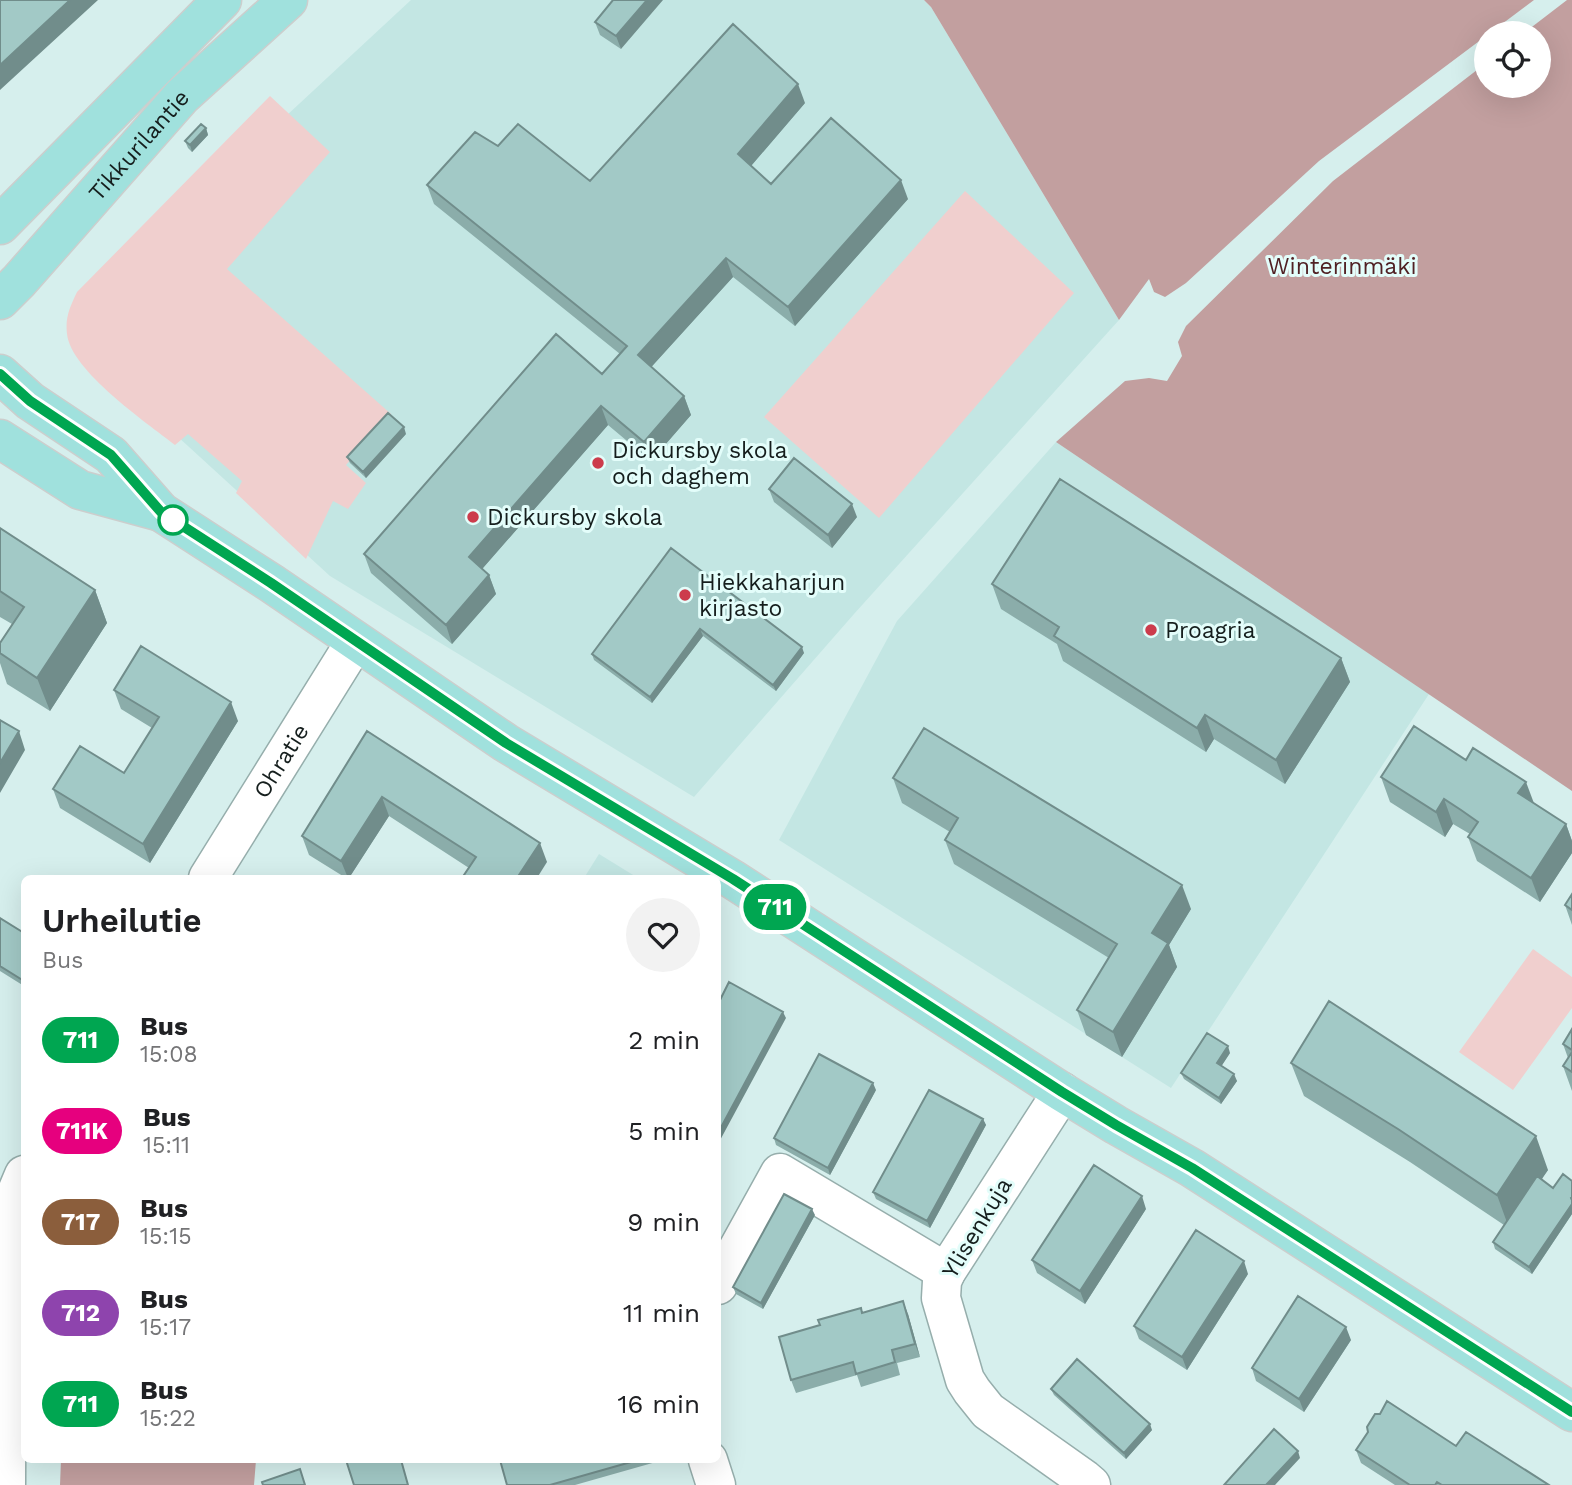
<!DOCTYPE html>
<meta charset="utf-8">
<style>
body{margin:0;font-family:"Work Sans",sans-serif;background:#f2f2f2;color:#202124;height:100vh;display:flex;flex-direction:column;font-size:26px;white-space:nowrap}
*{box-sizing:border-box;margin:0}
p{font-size:23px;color:#757577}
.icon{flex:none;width:38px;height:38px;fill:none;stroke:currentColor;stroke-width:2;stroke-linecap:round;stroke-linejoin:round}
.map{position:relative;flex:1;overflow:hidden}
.drawer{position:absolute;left:21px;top:875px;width:700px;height:588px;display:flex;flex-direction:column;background:#fff;border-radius:10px;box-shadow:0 7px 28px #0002}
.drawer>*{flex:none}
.badge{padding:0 14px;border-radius:23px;font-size:24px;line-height:46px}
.buttons{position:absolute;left:1474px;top:21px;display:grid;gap:14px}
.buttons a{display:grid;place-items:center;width:77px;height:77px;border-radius:50%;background:#fff;box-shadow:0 7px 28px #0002;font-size:35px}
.map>.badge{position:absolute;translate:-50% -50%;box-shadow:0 0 0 4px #fff}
.round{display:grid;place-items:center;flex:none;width:74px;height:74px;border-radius:37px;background:#f2f2f2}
.head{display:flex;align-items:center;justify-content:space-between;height:119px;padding:0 21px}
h1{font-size:33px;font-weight:600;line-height:52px}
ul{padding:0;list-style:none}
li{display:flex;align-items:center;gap:21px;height:91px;padding:0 21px}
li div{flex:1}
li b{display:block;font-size:26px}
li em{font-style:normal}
li .badge{min-width:77px;font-weight:700;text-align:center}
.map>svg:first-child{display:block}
.built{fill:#c3e6e3}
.green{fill:#f0cfce}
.forest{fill:#c29f9f}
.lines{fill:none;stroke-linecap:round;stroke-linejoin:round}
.minor-casing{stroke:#96aeac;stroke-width:41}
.major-casing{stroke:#cccecd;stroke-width:41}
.minor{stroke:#fff;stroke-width:38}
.major{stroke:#a0e1dd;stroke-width:38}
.wall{fill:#8badaa}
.shaded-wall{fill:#718d8b}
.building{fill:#a2c9c6;stroke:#718d8b;stroke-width:2}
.line-casing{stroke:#fff;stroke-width:16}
.line{stroke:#00a651;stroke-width:10}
.poi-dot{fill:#cc3c4c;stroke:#e3fdfa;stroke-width:2.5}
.stop-dot{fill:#fff;stroke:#00a651;stroke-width:3.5}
.labels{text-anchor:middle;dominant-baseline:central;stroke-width:6;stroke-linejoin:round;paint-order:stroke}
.street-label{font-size:23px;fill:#151e1d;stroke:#e3fdfa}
.park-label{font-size:23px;fill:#502124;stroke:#e3fdfa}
.poi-label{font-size:23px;fill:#151e1d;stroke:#e3fdfa;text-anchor:start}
</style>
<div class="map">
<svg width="1572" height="1485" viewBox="0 0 1572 1485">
<rect width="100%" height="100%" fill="#d6efed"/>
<path class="built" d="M 411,0 L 924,0 L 931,7 L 1119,320 L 854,614 L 694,797 L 330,576 L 83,350 L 104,285 Z
M 1056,442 L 1429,694 L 1171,1088 L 779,840 L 897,621 Z
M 599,854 L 638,878 L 584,878 Z"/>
<path class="green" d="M 270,96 L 330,152 L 227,269 L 391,414 L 346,465 L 366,483 L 348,509 L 333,501 L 306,559 L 236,493 L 242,481 L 188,434 L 175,445 C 146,422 71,371 67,334 C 65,317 70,307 77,292 Z
M 965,191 L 1074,293 L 879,518 L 764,417 Z
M 1533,949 L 1572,977 L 1572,1008 L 1513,1090 L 1459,1052 Z"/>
<path class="forest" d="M 924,0 L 1534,0 L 1490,33 L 1486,33 L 1486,36 L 1319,161 L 1186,283 L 1165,297 L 1154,292 L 1149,279 L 1119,320 L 931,7 Z
M 1567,0 L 1572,0 L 1572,791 L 1056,442 L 1125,381 L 1149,378 L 1167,381 L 1182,356 L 1178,342 L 1186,326 L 1333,181 L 1486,63 L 1486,86 L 1538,86 L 1538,33 L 1524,33 Z
M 61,1460 L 256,1460 L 254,1485 L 60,1485 Z"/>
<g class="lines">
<g class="minor-casing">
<g id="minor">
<path id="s1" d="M 208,878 L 355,642"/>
<path d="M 1062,1092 L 946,1272 L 942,1281 L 941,1298 L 965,1380 L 972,1391 L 988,1411 L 1084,1479 L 1091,1485"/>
<path d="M 718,1285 L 780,1173 L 946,1272"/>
<path d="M 708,1460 L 716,1485"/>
<path d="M 6,1485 L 7,1215 L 24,1175"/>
</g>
</g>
<g class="major-casing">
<g id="major">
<path d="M 0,225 L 222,0"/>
<path id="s2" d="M 0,300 L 19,281 L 182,96 L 288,0"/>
<path d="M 0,374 L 30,401 L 111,455 L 161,512 L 271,583 L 506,743 L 732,879 L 1062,1092 L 1116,1125 L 1192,1168 L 1572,1412"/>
<path d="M 0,439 L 80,490 L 161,512"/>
</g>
</g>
<use href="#minor" class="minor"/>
<use href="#major" class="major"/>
</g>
<path class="wall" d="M 613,0 L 621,49 L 600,35 L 595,22 Z
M 805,103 L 751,166 L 771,184 L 908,199 L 795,326 L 733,277 L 651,367 L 684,396 L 691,415 L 651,461 L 608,425 L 482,569 L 489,575 L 496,594 L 452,644 L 371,573 L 364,554 L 602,374 L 620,354 L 434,204 L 427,185 L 498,146 L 590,181 Z
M 206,128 L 208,135 L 192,152 L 188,148 L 185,141 Z
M 406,434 L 366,478 L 350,463 L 347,457 Z
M 769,489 L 857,517 L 832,548 L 774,502 Z
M 0,528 L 95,590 L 107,623 L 50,711 L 7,684 L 0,663 L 0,643 L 12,624 L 0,617 Z
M 671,548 L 804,653 L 776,691 L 703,636 L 652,703 L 594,660 L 592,654 Z
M 992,584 L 1341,658 L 1350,682 L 1285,784 L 1214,739 L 1206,752 L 1063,661 L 1057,644 L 1001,609 Z
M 114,690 L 238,721 L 150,863 L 60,808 L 53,789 L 124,773 L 152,728 L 121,709 Z
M 367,731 L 547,862 L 469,868 L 389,816 L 349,878 L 346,878 L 309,855 L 302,836 Z
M 1381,777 L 1533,803 L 1566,824 L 1572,841 L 1572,853 L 1540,902 L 1477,861 L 1468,837 L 1470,834 L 1453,824 L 1445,837 L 1390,802 Z
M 893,778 L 1191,909 L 1169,945 L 1177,967 L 1122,1057 L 1086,1035 L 1077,1010 L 1109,958 L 954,864 L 945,840 L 950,832 L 902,803 Z
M 1572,894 L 1572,925 L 1565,905 Z
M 0,918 L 24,933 L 24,986 L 0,971 Z
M 1572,1029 L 1572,1091 L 1563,1066 L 1568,1058 L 1563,1044 Z
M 1230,1053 L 1221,1066 L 1237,1081 L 1221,1104 L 1184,1079 L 1181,1073 Z
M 1291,1063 L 1548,1170 L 1541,1179 L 1553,1188 L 1572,1181 L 1572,1214 L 1532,1274 L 1495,1249 L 1493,1242 L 1504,1225 L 1410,1162 L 1304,1096 Z
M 876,1090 L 830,1175 L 776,1145 L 774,1138 Z
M 983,1119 L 986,1125 L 930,1228 L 876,1199 L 873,1192 Z
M 1146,1209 L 1085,1304 L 1037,1273 L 1032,1260 Z
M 815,1215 L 763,1309 L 736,1294 L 733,1287 Z
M 1248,1274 L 1187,1370 L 1139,1339 L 1134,1326 Z
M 863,1313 L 908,1314 L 920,1357 L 897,1363 L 900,1375 L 861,1387 L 857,1375 L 796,1393 L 791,1380 Z
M 1351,1340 L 1304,1412 L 1256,1381 L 1252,1368 Z
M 1051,1389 L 1152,1430 L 1126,1459 L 1054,1395 Z
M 1456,1446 L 1549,1485 L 1395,1485 L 1361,1463 L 1356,1450 Z
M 500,1460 L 663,1460 L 575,1485 L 507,1485 Z"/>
<path class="shaded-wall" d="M 70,0 L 98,0 L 0,90 L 0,65 Z
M 647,0 L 663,0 L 621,49 L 616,36 Z
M 798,84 L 805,103 L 745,173 L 738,154 Z
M 206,128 L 208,135 L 192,152 L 190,145 Z
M 901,180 L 908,199 L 795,326 L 788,307 Z
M 726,258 L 733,277 L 645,374 L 638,355 Z
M 684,396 L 691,415 L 651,461 L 644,442 Z
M 601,406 L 608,425 L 476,576 L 469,557 Z
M 404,427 L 406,434 L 366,478 L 363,472 Z
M 852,504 L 857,517 L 832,548 L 828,535 Z
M 489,575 L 496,594 L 452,644 L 446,625 Z
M 95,590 L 107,623 L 50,711 L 37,678 Z
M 700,629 L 703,636 L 652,703 L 650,697 Z
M 802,647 L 804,653 L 776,691 L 773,685 Z
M 1341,658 L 1350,682 L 1285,784 L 1276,760 Z
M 231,702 L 238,721 L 150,863 L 143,844 Z
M 1205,715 L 1214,739 L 1206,752 L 1197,728 Z
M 19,731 L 25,750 L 0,793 L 0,763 Z
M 1526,782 L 1535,806 L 1518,793 Z
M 382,797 L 389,816 L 349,878 L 348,878 L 341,861 Z
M 1444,799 L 1453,824 L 1445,837 L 1436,812 Z
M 1566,824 L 1572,841 L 1572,853 L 1540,902 L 1531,878 Z
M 540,843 L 547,862 L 537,878 L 517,878 Z
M 1182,885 L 1191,909 L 1169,945 L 1177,967 L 1122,1057 L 1113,1032 L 1152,933 Z
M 783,1012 L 786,1018 L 718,1144 L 718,1133 Z
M 1228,1046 L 1230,1053 L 1219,1070 L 1217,1063 Z
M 1234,1074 L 1237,1081 L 1221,1104 L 1219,1098 Z
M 873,1083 L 876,1090 L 830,1175 L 828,1168 Z
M 983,1119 L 986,1125 L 930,1228 L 927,1221 Z
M 1536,1136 L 1548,1170 L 1509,1228 L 1497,1195 Z
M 1142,1196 L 1146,1209 L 1085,1304 L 1080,1291 Z
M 1572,1204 L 1572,1214 L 1532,1274 L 1529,1267 Z
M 812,1209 L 815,1215 L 763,1309 L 761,1303 Z
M 1244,1261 L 1248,1274 L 1187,1370 L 1182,1357 Z
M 903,1301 L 908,1314 L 920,1357 L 915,1344 Z
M 1346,1327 L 1351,1340 L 1304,1412 L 1299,1399 Z
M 1150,1424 L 1152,1430 L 1126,1459 L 1124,1453 Z
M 1298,1451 L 1300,1458 L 1275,1485 L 1266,1485 Z"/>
<path class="building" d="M 0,0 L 70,0 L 0,65 Z
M 613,0 L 647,0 L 616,36 L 595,22 Z
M 733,24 L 798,84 L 738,154 L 771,184 L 831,118 L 901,180 L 788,307 L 726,258 L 638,355 L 684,396 L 644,442 L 601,406 L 469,557 L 489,575 L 446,625 L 364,554 L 556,334 L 602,374 L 627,346 L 427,185 L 475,132 L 498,146 L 518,124 L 590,181 Z
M 201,124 L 206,128 L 190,145 L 185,141 Z
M 388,413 L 404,427 L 363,472 L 347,457 Z
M 794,458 L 852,504 L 828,535 L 769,489 Z
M 1060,479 L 1341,658 L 1276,760 L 1205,715 L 1197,728 L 1054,636 L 1059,627 L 992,584 Z
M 0,528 L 95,590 L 37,678 L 0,653 L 0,643 L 24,607 L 0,591 Z
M 671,548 L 802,647 L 773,685 L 700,629 L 650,697 L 592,654 Z
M 141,646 L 231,702 L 143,844 L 53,789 L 80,746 L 124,773 L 159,717 L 114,690 Z
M 0,720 L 19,731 L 0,763 Z
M 1414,726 L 1466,760 L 1473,748 L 1526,782 L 1518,793 L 1566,824 L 1531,878 L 1468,837 L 1478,822 L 1461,810 L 1444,799 L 1436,812 L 1381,777 Z
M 924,728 L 1182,885 L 1152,933 L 1168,943 L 1113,1032 L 1077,1010 L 1117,944 L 945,840 L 958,818 L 893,778 Z
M 367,731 L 540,843 L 517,878 L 462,878 L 476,857 L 382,797 L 341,861 L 302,836 Z
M 1572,894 L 1572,910 L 1565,905 Z
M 0,918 L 24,933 L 24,981 L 0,966 Z
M 729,982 L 783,1012 L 718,1133 L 718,1004 Z
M 1329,1001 L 1536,1136 L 1497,1195 L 1398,1129 L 1291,1063 Z
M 1572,1029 L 1572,1050 L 1563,1044 Z
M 1207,1033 L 1228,1046 L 1217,1063 L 1234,1074 L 1219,1098 L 1181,1073 Z
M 1572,1052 L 1572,1072 L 1563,1066 Z
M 819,1054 L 873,1083 L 828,1168 L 774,1138 Z
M 929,1090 L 983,1119 L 927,1221 L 873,1192 Z
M 1094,1165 L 1142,1196 L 1080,1291 L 1032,1260 Z
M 1563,1174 L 1572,1181 L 1572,1197 L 1571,1198 L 1572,1200 L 1572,1204 L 1529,1267 L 1493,1242 L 1537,1176 L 1553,1188 Z
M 784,1194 L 812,1209 L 761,1303 L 733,1287 Z
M 1196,1230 L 1244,1261 L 1182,1357 L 1134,1326 Z
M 1298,1296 L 1346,1327 L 1299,1399 L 1252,1368 Z
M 903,1301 L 915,1344 L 892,1350 L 895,1362 L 856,1374 L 853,1362 L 791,1380 L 779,1337 L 820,1325 L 818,1320 L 861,1308 L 862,1313 Z
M 1077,1359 L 1150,1424 L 1124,1453 L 1051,1389 Z
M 1387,1401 L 1456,1446 L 1466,1432 L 1549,1485 L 1442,1485 L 1437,1482 L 1435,1485 L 1410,1485 L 1356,1450 L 1368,1432 L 1367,1427 L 1375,1414 L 1380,1414 Z
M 1274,1429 L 1298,1451 L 1266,1485 L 1224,1485 Z
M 346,1460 L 401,1460 L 408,1485 L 354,1485 Z
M 500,1460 L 638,1460 L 550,1485 L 507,1485 Z
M 300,1469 L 305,1485 L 263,1485 L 262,1482 Z"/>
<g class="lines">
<g class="line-casing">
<path id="line" d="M 0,374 L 30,401 L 111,455 L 161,512 L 271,583 L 506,743 L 733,879 L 1062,1092 L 1116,1125 L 1192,1168 L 1572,1412"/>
</g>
<use href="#line" class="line"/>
</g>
<g class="poi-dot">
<circle cx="598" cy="463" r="7"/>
<circle cx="473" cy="517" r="7"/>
<circle cx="685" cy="595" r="7"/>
<circle cx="1151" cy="630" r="7"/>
</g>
<circle class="stop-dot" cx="173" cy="520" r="14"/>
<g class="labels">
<g class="street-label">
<text stroke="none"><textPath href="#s2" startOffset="208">Tikkurilantie</textPath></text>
<text stroke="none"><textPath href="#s1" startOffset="138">Ohratie</textPath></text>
<text transform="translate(977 1228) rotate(-59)">Ylisenkuja</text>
</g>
<g class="park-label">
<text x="1342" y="266">Winterinmäki</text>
</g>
<g class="poi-label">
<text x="612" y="450">Dickursby skola<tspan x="612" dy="26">och daghem</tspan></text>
<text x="487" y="517">Dickursby skola</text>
<text x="699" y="582">Hiekkaharjun<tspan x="699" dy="26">kirjasto</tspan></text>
<text x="1165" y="630">Proagria</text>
</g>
</g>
</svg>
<div class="buttons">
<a><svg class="icon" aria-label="locate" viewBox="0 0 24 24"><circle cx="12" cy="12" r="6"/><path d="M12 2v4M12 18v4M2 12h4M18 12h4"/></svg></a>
</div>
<b class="badge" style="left:775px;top:907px;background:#00a651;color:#fff">711</b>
<section class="drawer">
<div class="head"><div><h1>Urheilutie</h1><p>Bus</p></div><a class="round"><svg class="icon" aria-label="heart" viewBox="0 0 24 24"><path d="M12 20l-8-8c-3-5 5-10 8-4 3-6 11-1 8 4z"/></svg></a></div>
<ul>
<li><span class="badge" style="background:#00a651;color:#fff">711</span><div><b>Bus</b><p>15:08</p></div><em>2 min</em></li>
<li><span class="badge" style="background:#e6007e;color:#fff">711K</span><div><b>Bus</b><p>15:11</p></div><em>5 min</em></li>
<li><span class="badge" style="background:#8b5e3c;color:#fff">717</span><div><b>Bus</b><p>15:15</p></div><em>9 min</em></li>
<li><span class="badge" style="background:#8e44ad;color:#fff">712</span><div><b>Bus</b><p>15:17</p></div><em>11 min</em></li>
<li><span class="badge" style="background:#00a651;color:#fff">711</span><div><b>Bus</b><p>15:22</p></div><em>16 min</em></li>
</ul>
</section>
</div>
